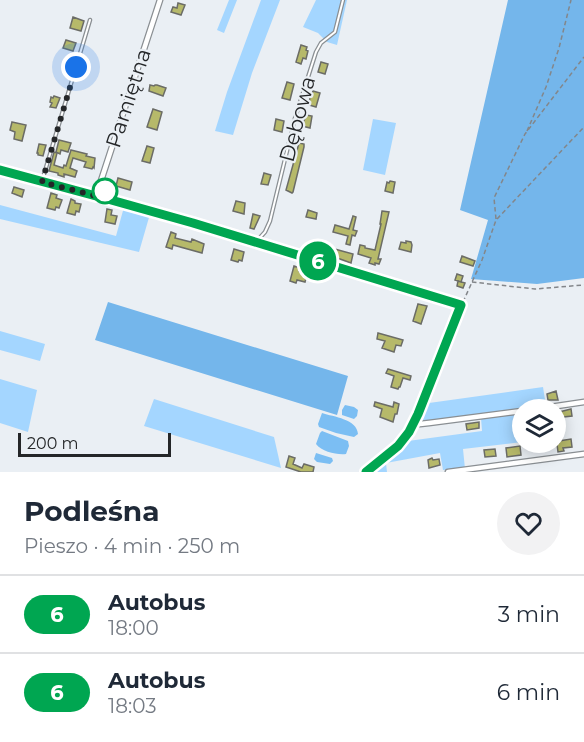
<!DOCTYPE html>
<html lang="pl">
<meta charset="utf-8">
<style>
body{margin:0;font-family:Montserrat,sans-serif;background:#f2f2f3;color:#1f2937;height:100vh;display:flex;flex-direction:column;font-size:22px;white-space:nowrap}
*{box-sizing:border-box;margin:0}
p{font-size:20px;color:#747a83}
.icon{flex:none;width:33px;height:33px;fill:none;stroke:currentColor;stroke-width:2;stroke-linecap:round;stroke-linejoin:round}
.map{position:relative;height:472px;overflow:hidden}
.panel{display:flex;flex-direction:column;background:#fff;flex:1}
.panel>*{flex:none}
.badge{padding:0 12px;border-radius:20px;font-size:21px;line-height:39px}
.fabs{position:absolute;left:512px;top:399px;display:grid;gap:12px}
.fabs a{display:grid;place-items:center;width:54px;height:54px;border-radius:50%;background:#fff;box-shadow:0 3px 15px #0003;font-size:30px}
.scale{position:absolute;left:18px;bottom:15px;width:153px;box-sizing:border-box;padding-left:6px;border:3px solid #242628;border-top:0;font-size:16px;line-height:21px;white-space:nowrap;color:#242628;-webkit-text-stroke:4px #eaeff4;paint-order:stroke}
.you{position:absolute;width:30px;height:30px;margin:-15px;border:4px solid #fff;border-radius:50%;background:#1a73e8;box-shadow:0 0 0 9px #1a73e833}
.map>.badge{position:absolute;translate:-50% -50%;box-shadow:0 0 0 3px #fff}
.round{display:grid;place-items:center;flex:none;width:63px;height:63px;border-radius:32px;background:#f2f2f3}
.overview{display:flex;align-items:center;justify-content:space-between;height:102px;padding:0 24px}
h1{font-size:28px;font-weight:700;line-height:45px}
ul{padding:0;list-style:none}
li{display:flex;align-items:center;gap:18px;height:78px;padding:0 24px;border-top:2px solid #e0e1e3}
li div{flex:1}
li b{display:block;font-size:22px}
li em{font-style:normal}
li .badge{min-width:66px;font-weight:700;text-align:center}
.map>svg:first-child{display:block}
.green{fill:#a4d6ff}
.forest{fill:#74b6eb}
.water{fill:#7bbef3}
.building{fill:#b6b96a;stroke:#6b6c66;stroke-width:1.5}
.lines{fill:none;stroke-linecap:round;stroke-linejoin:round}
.lane-casing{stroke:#8a8f93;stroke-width:4.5}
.street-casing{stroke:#8a8f93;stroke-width:7}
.path{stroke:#83868a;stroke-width:1.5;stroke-dasharray:4.5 3;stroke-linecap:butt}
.lane{stroke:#fff;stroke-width:2}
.street{stroke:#fff;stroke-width:4.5}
.line-casing{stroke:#fff;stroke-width:14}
.line{stroke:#00a651;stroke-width:9}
.walk{stroke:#242628;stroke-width:6;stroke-dasharray:0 10.8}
.stop-dot{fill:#fff;stroke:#00a651;stroke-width:3}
.labels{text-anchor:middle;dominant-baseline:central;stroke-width:4.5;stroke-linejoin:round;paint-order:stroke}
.street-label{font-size:21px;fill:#242628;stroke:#eaeff4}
</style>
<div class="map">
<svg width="584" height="472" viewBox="0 0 584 472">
<rect width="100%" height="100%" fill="#eaeff4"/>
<path class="green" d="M 229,0 L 237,0 L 224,33 L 217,30 Z
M 261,0 L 280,0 L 252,73 L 233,135 L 215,131 L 227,92 Z
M 316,0 L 347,0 L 337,45 L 327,42 L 318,33 L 303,27 Z
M 373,119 L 396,123 L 385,175 L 363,170 Z
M 0,205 L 116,236 L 124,207 L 150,214 L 139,252 L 0,219 Z
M 0,331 L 45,344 L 40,361 L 0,350 Z
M 0,379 L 37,390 L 28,432 L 0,423 Z
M 543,387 L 546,406 L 525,408 L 525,409 L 522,410 L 522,442 L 463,449 L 465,469 L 443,470 L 440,453 L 386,463 L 387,472 L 371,472 L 408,441 L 482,431 L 481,418 L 417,426 L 429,403 Z
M 154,399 L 274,437 L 281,468 L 144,426 Z"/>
<path class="forest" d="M 508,0 L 584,0 L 584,278 L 537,284 L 471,279 L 488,220 L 460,210 Z
M 108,302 L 348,376 L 337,415 L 95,340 Z"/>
<path class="water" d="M 345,405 L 354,407 L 358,410 L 357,416 L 354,419 L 342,415 L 342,410 Z
M 322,413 C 334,417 357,419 358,434 L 354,437 L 336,433 L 319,427 L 318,424 Z
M 322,431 L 348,441 L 349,446 L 346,454 C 337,455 322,452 316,444 L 320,433 Z
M 316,453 L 332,458 L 333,461 L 330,464 L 317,462 L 314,459 Z"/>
<path class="building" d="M 178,3 L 185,5 L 181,15 L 171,12 L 173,7 L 177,8 Z
M 73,17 L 84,21 L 81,31 L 70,28 Z
M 66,40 L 76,43 L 73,51 L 63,48 Z
M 301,45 L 307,47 L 306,50 L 308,51 L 306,59 L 303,58 L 301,64 L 296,62 Z
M 321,62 L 328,64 L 325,74 L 318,72 Z
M 287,82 L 294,84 L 290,100 L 282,98 Z
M 150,85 L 154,86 L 155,85 L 157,85 L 166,88 L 163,96 L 149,91 Z
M 313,91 L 320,93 L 316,107 L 309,105 L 310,96 L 311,96 Z
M 54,96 L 60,98 L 56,108 L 50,107 L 52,103 L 50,102 L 51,97 L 53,98 Z
M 153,109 L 162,112 L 157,130 L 147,127 Z
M 306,115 L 312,116 L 310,128 L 302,126 Z
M 276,119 L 284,121 L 282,132 L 274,130 Z
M 12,122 L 26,125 L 22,141 L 14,139 L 15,132 L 10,130 Z
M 59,140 L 71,143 L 68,152 L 61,150 L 60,154 L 56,152 Z
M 299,143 L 304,144 L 304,147 L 293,192 L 292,193 L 286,190 Z
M 39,144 L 46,145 L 43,156 L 38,155 L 38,153 L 37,153 Z
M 147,146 L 154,148 L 150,163 L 142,161 Z
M 71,150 L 87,154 L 86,156 L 95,158 L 94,168 L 93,167 L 92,169 L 84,167 L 86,162 L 73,158 L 70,168 L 77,171 L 75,177 L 64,174 L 64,177 L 58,175 L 58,173 L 49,171 L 54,152 L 57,153 L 54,165 L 63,168 L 64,165 L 66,166 Z
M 264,173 L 271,175 L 268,185 L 261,184 Z
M 118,178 L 132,182 L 130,190 L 116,186 Z
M 390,181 L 395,182 L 393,193 L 385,191 L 387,182 L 389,183 Z
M 14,187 L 24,190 L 22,197 L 12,193 Z
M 51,193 L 57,195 L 56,198 L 62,200 L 59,208 L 56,207 L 55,210 L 47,208 Z
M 71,199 L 75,201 L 75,203 L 81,204 L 79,212 L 76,211 L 75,215 L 67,213 Z
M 236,201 L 245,203 L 244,214 L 233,211 Z
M 107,209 L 112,210 L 111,215 L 117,216 L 115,224 L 105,222 Z
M 308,210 L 317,213 L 316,219 L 306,217 Z
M 382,211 L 389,212 L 378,259 L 381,259 L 379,264 L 375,263 L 375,265 L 369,263 L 371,258 L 358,254 L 360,245 L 365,246 L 365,248 L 375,250 L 381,224 L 380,224 Z
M 253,214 L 260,216 L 254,229 L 250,228 Z
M 353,216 L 356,217 L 353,230 L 357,231 L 355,236 L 352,235 L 350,245 L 346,244 L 348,236 L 333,232 L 335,225 L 349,229 Z
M 171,232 L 176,234 L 175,238 L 191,242 L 192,239 L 204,244 L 202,253 L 173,245 L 172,249 L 166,247 Z
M 406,241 L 411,242 L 412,245 L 411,252 L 399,249 L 401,242 L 406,243 Z
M 331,248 L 353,254 L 351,263 L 329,255 Z
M 234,249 L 244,252 L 242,261 L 239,260 L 238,262 L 231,260 Z
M 462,256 L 475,261 L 473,266 L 460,262 Z
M 294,266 L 300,268 L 299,271 L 307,274 L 305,282 L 297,280 L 296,283 L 290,281 Z
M 457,274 L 463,276 L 461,282 L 458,281 L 465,283 L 463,288 L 457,286 L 458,281 L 455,280 Z
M 418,304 L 427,306 L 421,324 L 413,321 Z
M 378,333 L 403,340 L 401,346 L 396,345 L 394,352 L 382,348 L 385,341 L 377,339 Z
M 388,369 L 411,376 L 410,380 L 403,378 L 400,387 L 399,387 L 398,389 L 391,387 L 394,376 L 386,373 Z
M 556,391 L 558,400 L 548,400 L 547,394 Z
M 375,402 L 393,407 L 394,402 L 399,404 L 397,414 L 395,414 L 393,422 L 380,417 L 382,409 L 374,406 Z
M 571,409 L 572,416 L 555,418 L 555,413 Z
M 479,422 L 479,428 L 467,430 L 466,424 Z
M 571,439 L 572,447 L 563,448 L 564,451 L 558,452 L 557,444 L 559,443 L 559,441 Z
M 520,446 L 521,455 L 507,457 L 506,448 Z
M 495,449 L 496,456 L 485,457 L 484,450 Z
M 289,456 L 295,458 L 293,464 L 302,468 L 304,464 L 314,467 L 313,472 L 301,472 L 286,467 Z
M 432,458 L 433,460 L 439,459 L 440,465 L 429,468 L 428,460 Z"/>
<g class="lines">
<g class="lane-casing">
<path id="lane" d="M 42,181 L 90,20
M 99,188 L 105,191 L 104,198
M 256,242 L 265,232 L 270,221 L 295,118 L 316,52 L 321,43 L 335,32 L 343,0"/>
</g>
<g class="street-casing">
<path id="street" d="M 0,170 L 193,223 L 461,305 L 431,383 L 409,432 L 398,446 L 366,472
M 96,196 L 160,0
M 530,410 L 584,402
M 414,423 L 420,424 L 429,423 L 522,411
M 448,472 L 584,454"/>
</g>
<path class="path" d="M 527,131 L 546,87 L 559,48 L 571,0
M 496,219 L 494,198 L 525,134 L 584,57
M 472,282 L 535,289 L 584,285
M 463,302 L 482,260 L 496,220 L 584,127"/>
<use href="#lane" class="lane"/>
<use href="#street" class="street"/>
</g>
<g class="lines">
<g class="line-casing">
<path id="line" d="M 0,170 L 96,196 L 99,188 L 105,191 L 104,198 L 193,223 L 461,305 L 418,414 L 409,432 L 398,446 L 366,472"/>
</g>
<use href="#line" class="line"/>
<path class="walk" d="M 76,67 L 42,182 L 96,196 L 99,188 L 105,191"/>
</g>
<circle class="stop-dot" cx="105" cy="191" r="12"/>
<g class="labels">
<g class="street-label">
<text transform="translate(128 98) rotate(-72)">Pamiętna</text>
<text transform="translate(297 119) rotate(-75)">Dębowa</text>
</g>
</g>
</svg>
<div class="fabs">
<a><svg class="icon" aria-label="layers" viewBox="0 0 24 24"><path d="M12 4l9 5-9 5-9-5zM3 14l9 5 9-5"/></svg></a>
</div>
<div class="scale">200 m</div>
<div class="you" style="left:76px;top:67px"></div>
<b class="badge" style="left:318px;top:261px;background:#00a651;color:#fff">6</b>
</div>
<section class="panel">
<div class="overview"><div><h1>Podleśna</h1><p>Pieszo · 4 min · 250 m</p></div><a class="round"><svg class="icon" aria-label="heart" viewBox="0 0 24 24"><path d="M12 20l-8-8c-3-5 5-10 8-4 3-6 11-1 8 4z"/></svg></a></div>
<ul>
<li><span class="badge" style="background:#00a651;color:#fff">6</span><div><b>Autobus</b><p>18:00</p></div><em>3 min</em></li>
<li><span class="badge" style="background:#00a651;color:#fff">6</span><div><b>Autobus</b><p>18:03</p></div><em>6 min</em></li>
</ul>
</section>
